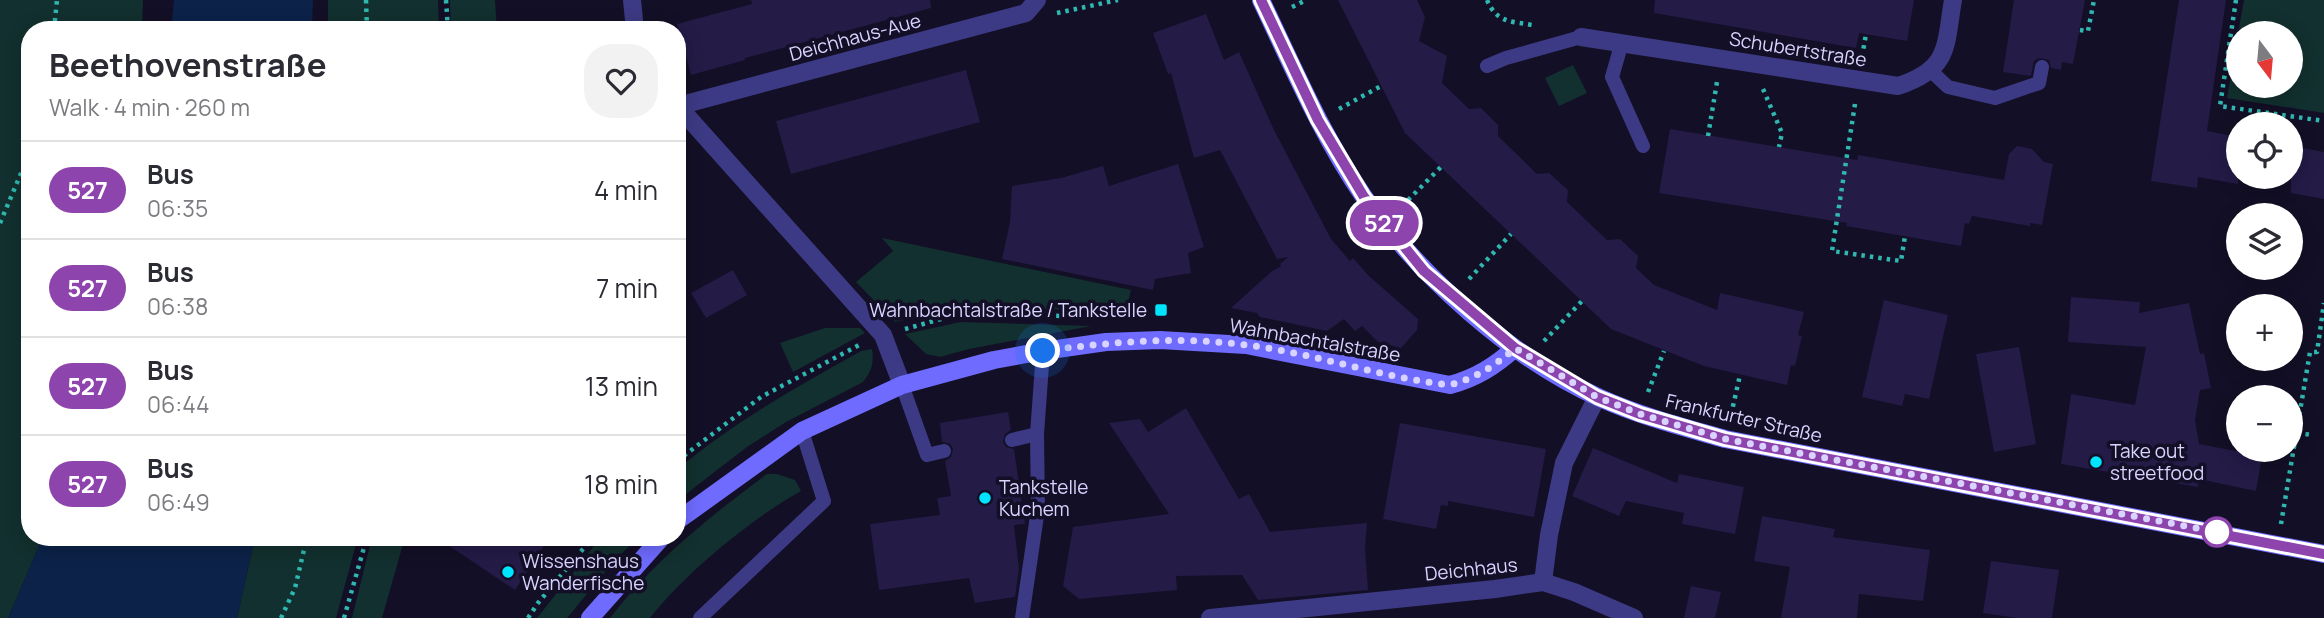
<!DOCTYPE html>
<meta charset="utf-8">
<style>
body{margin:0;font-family:Manrope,sans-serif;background:#f2f2f3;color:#2b2b33;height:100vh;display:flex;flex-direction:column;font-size:26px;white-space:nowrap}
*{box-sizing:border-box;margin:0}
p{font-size:23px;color:#7c7c81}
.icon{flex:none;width:38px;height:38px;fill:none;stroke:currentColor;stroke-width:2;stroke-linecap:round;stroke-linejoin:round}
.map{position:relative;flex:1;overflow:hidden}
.sheet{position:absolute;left:21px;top:21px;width:665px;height:525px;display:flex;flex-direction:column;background:#fff;border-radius:28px;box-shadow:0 4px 18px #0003}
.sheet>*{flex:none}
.badge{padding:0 14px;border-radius:23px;font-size:24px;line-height:46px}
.needle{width:46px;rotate:164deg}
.controls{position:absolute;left:2226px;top:21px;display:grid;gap:14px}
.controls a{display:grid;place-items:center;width:77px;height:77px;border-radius:50%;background:#fff;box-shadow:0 4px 18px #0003;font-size:35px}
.you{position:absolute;width:35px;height:35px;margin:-18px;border:5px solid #fff;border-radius:50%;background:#1a73e8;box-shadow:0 0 0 10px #1a73e833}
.map>.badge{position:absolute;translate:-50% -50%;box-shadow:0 0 0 4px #fff}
.round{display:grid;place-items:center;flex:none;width:74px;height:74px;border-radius:28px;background:#f2f2f3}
.headline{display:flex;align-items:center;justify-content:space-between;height:119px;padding:0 28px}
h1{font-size:33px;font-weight:700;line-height:52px}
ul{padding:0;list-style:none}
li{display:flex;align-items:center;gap:21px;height:98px;padding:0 28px;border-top:2px solid #e1e1e2}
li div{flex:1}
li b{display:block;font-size:26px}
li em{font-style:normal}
li .badge{min-width:77px;font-weight:700;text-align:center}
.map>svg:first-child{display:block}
.green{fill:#12302f}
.water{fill:#0c2248}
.building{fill:#241b47}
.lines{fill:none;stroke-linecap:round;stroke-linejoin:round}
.path{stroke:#2fb8b0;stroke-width:4.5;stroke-dasharray:3.5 5;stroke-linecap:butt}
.lane{stroke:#3d3a85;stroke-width:14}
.street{stroke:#3d3a85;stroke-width:18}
.secondary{stroke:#6f6bff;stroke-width:18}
.line-casing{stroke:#fff;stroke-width:16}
.line{stroke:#8e44ad;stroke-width:10}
.walk{stroke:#d9d4ff;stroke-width:7;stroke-dasharray:0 12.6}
.poi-dot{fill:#00e5ff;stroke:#130f26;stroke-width:2.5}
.stop-dot{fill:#fff;stroke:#8e44ad;stroke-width:3.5}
.labels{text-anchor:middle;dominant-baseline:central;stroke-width:7;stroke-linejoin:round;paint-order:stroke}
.street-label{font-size:19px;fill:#d9d4ff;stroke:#130f26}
.poi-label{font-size:19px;fill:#d9d4ff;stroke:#130f26;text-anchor:start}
</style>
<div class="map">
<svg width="2324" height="618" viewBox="0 0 2324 618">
<rect width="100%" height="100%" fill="#130f26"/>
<path class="green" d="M 0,0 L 143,0 L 142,30 L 30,30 L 30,537 L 43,537 L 8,618 L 0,618 Z
M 328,0 L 438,0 L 439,30 L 328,30 Z
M 450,0 L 495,0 L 497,30 L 451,30 Z
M 2244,0 L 2324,0 L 2324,113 L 2227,98 L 2238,34 L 2238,86 L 2291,86 L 2291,33 L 2238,33 Z
M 1573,65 L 1587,93 L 1559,106 L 1545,78 Z
M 882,238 L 1131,290 L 1126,310 L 962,308 L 895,322 L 856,282 L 893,251 Z
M 961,322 L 1091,326 L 969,349 L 940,357 L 926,354 L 905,334 Z
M 825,328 L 860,328 L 865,333 L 793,372 L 780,343 Z
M 872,349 C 874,363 872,371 863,382 L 786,422 L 747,447 L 677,501 L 677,470 C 733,422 797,387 861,351 Z
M 767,474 L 777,474 L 795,480 L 801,491 C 751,519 685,573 650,618 L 610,618 C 653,562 710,516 767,474 Z
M 255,537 L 358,537 L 336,618 L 237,618 Z
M 372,537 L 405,537 L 382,618 L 352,618 Z
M 601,537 L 639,537 L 616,559 L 567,618 L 537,618 Z"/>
<path class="water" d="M 174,0 L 313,0 L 312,30 L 171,30 Z
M 43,537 L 255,537 L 237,618 L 8,618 Z"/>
<path class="building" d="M 751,0 L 930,0 L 931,8 L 745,58 L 745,60 L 691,75 L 677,24 L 752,4 Z
M 1338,0 L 1417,0 L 1425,17 L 1419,41 L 1447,56 L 1442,83 L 1469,109 L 1481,108 L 1498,125 L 1498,136 L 1537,174 L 1549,173 L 1568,190 L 1567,202 L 1607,240 L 1620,239 L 1638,256 L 1636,268 L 1654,285 L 1717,310 L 1720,293 L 1804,312 L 1798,335 L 1802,336 L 1795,366 L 1791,365 L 1787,385 L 1704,366 L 1611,329 L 1405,133 Z
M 1655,0 L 1914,0 L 1907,41 L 1859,33 L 1856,48 L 1654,13 Z
M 2014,0 L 2085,0 L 2073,64 L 2062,62 L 2061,70 L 2051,68 L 2049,60 L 2039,58 L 2034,61 L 2031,76 L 2003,72 Z
M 2179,0 L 2226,0 L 2207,131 L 2238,137 L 2238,184 L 2198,177 L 2197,188 L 2151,181 Z
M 1206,14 L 1224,60 L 1239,52 L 1273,128 L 1331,239 L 1350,261 L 1353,258 L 1369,276 L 1418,319 L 1417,330 L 1401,348 L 1378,342 L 1362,326 L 1355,331 L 1344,319 L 1327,331 L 1260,317 L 1257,313 L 1231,308 L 1271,272 L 1281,266 L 1280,264 L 1288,257 L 1277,259 L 1220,150 L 1194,158 L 1171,73 L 1168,74 L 1153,33 Z
M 966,70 L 980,122 L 791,174 L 776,121 Z
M 1670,129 L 1857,160 L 1858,155 L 2004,180 L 2009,154 L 2017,146 L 2032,149 L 2044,162 L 2053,164 L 2042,225 L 2030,223 L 2030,226 L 1972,216 L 1969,224 L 1965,223 L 1961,246 L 1846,226 L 1847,223 L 1659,193 Z
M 2291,146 L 2324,152 L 2324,199 L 2291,193 Z
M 1178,164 L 1204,247 L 1188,253 L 1191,273 L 1155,279 L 1153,290 L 1002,259 L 1010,222 L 1012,186 L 1061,178 L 1103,166 L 1109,186 Z
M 733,270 L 747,295 L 706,318 L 691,293 Z
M 2071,297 L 2140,302 L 2139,313 L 2189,303 L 2200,354 L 2204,353 L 2211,388 L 2200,390 L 2195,420 L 2199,444 L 2262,456 L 2256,491 L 2199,479 L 2198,487 L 2061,464 L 2071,394 L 2135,405 L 2146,347 L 2068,342 Z
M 1884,300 L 1948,315 L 1929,399 L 1905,394 L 1902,406 L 1862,397 Z
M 2019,347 L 2036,444 L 1994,452 L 1976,354 Z
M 1186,408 L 1239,499 L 1249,494 L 1270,532 L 1367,523 L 1365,548 L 1368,590 L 1258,600 L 1242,575 L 1176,576 L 1177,590 L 1079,599 L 1063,586 L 1073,527 L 1169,514 L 1109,423 L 1140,419 L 1148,432 Z
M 1008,412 L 1011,430 L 1005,434 L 1003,442 L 1006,447 L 1014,449 L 1025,524 L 1014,525 L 1019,569 L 1015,597 L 975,603 L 969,578 L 879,590 L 870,524 L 940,515 L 937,498 L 951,496 L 945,461 L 951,457 L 953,449 L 950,444 L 942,442 L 940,423 Z
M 1400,423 L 1546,449 L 1534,517 L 1448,501 L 1448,506 L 1441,505 L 1436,529 L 1383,519 Z
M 1593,448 L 1677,483 L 1679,474 L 1744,487 L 1735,534 L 1682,524 L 1684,513 L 1626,501 L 1619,516 L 1572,496 Z
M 1762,516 L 1835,529 L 1833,537 L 1930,550 L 1923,601 L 1859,594 L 1857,618 L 1781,618 L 1790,567 L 1754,561 Z
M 436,537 L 550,537 L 515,590 Z
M 1991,561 L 2059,570 L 2052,618 L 2017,618 L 1983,613 Z
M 1691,586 L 1721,592 L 1715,618 L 1684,618 Z"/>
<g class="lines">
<path class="path" d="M 366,0 L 367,30
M 446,0 L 448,30
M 1487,0 C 1497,23 1510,21 1532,25
M 2236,0 L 2220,106 L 2324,121
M 1292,7 L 1306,0
M 1057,13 L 1118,0
M 54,30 L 57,0
M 2080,30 L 2088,31 L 2094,0
M 1862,57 L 1866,34
M 1763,89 L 1782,133 L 1779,147
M 1855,104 L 1832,251 L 1901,261 L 1905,236
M 1339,109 L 1381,86
M 2262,124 L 2264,112
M 1708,136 L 1717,82
M 1402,206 L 1441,167
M 0,223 L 30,152
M 1469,279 L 1511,234
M 905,329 L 952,316 L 1012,314 L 1087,317
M 1544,341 L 1582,301
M 1648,392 L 1664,351
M 1731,415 L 1740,375
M 2297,433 L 2312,435
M 677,461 L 761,397 L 861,344
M 2281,524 L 2310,352 L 2317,352 L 2324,303
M 281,618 L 295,588 L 307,537
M 344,618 L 367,537
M 528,618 L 538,603 L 593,537"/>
<path class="lane" d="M 1622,42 L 1612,77 L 1643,146
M 1487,66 L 1506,58 L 1581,37
M 1931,71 L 1948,87 L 1995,98 L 2039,83 L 2042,67
M 902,385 L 927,455 L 944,451
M 1012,440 L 1037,434 L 1043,351
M 700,618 L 824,501 L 802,431
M 1022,618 L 1038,509 L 1037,434"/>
<path class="street" d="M 632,0 L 635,30
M 1581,37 L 1898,86 C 1950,69 1945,47 1953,0
M 677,105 L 883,335 L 902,385
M 678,106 L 1026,13 L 1037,0
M 1543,582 L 1549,535 L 1564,463 L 1597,397
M 1210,618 L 1495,589 L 1543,582 L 1574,592 L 1634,618"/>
<path class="secondary" d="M 1261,0 C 1293,67 1322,136 1364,197 C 1419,275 1512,359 1600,398 C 1640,416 1683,427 1725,439 L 2324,554
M 677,521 L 802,431 L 902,385 L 994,360 L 1043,351 L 1106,342 L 1160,340 L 1246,345 L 1450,385 C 1476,378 1495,366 1515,348
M 590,618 L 662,537"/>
</g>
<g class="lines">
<g class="line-casing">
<path id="line" d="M 1261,0 L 1318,120 L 1364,197 L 1424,271 L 1515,348 L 1597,397 L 1640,414 L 1725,439 L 2324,554"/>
</g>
<use href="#line" class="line"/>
<path class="walk" d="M 1043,351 C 1111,342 1178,336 1246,345 C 1315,353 1381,378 1450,385 C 1476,378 1495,366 1515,348 L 1597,397 L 1640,414 L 1725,439 L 2217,532"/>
</g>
<g class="poi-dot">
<rect x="1154" y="303" width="14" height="14" rx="3.5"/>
<circle cx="2096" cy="462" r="7"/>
<circle cx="985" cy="498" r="7"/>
<circle cx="508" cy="572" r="7"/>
</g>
<circle class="stop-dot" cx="2217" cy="532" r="14"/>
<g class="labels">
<g class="street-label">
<text transform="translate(855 37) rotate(-15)">Deichhaus-Aue</text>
<text transform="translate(1798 49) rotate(9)">Schubertstraße</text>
<text transform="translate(1315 340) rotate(10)">Wahnbachtalstraße</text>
<text transform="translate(1744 418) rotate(13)">Frankfurter Straße</text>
<text transform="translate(1471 569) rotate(-6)">Deichhaus</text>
</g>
<g class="poi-label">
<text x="1147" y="310" text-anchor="end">Wahnbachtalstraße / Tankstelle</text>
<text x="2110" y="451">Take out<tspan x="2110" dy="22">streetfood</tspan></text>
<text x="999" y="487">Tankstelle<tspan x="999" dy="22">Kuchem</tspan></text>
<text x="522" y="561">Wissenshaus<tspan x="522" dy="22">Wanderfische</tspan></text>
</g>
</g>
</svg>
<div class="controls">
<a><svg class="needle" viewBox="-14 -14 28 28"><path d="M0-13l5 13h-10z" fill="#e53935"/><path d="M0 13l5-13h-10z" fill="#7c7c81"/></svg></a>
<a><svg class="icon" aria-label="locate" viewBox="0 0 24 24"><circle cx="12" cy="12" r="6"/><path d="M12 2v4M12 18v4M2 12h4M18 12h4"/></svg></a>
<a><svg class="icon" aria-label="layers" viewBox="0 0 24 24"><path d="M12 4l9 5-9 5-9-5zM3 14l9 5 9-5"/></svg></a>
<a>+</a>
<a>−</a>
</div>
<div class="you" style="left:1043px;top:351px"></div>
<b class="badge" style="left:1384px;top:223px;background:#8e44ad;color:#fff">527</b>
<section class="sheet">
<div class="headline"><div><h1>Beethovenstraße</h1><p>Walk · 4 min · 260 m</p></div><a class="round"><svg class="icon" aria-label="heart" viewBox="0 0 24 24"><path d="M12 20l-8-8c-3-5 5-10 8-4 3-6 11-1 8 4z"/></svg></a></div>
<ul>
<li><span class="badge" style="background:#8e44ad;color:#fff">527</span><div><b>Bus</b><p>06:35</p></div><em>4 min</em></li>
<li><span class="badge" style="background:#8e44ad;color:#fff">527</span><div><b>Bus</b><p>06:38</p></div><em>7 min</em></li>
<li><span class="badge" style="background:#8e44ad;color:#fff">527</span><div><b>Bus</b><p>06:44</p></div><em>13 min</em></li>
<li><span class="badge" style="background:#8e44ad;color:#fff">527</span><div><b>Bus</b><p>06:49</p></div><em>18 min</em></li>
</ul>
</section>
</div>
